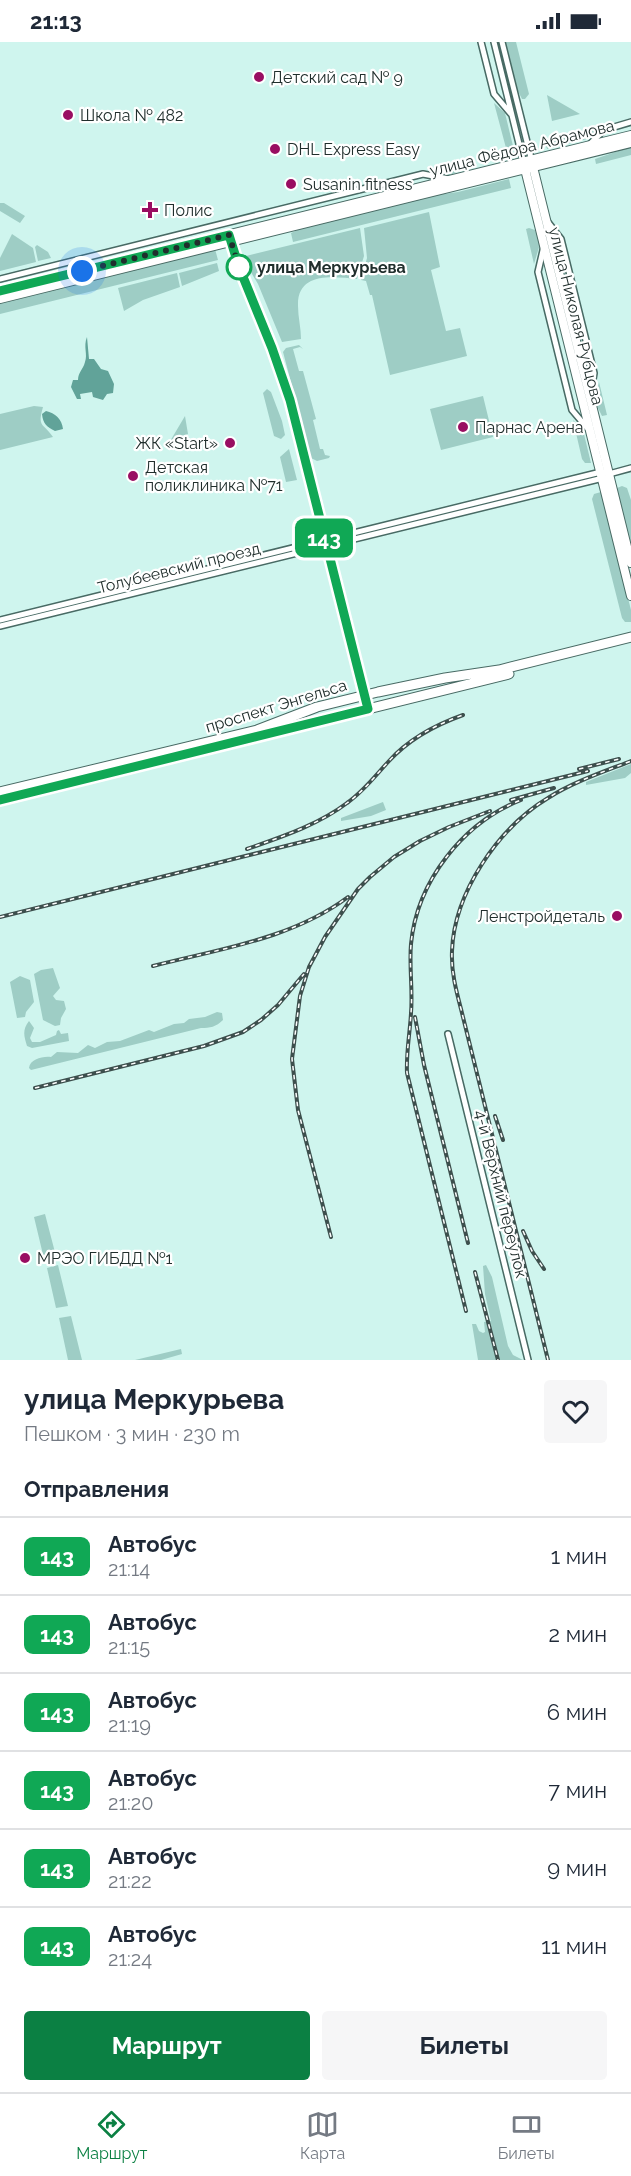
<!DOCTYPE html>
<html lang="ru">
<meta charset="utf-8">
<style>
body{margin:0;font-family:Raleway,sans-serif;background:#f6f6f7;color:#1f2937;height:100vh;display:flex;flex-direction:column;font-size:22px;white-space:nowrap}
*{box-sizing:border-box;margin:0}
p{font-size:20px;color:#747a83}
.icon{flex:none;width:33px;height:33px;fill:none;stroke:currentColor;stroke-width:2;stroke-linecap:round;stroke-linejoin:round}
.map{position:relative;height:1318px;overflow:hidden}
.sheet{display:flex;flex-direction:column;background:#fff;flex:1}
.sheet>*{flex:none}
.badge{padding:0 12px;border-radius:9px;font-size:21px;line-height:39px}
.you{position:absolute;width:30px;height:30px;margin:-15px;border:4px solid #fff;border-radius:50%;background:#1a73e8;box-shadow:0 0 0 9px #1a73e833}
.map>.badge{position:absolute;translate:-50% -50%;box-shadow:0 0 0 3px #fff}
h2{padding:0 24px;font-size:22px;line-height:54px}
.round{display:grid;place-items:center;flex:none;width:63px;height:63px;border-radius:6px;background:#f6f6f7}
.head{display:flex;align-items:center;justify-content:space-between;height:102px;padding:0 24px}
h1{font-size:28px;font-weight:700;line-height:45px}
.primary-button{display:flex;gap:12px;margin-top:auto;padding:12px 24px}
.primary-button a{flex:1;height:69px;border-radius:6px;background:#0b8043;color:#fff;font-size:24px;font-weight:700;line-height:69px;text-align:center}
.primary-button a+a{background:#f6f6f7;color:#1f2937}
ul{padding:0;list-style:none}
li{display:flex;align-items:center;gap:18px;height:78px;padding:0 24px;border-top:2px solid #e0e1e3}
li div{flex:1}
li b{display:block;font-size:22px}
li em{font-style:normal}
li .badge{min-width:66px;font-weight:700;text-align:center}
.status{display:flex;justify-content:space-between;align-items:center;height:42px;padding:0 30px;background:#fff;direction:ltr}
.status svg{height:16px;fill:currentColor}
.tabs{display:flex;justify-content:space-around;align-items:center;height:84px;border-top:2px solid #e0e1e3;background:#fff;font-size:16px;color:#747a83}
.tabs a{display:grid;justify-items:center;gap:3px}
.tabs .active{color:#0b8043}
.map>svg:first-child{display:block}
.green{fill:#9ecdc5}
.water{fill:#61a399}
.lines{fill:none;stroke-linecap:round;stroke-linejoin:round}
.street-casing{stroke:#486a64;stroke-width:8}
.secondary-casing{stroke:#486a64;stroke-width:10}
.primary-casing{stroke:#486a64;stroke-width:11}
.street{stroke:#fff;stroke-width:5}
.secondary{stroke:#fff;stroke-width:8}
.primary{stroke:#fff;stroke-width:9}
.rail-casing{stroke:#3d4f4d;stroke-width:4}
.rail{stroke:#fff;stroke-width:1.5;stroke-dasharray:4.5;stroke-linecap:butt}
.line-casing{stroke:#fff;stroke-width:14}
.line{stroke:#10a855;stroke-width:9}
.walk{stroke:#202e2c;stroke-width:6;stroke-dasharray:0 10.8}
.poi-dot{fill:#990e62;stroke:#fff;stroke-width:2}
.stop-dot{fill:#fff;stroke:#10a855;stroke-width:3}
.labels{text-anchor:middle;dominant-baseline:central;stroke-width:4.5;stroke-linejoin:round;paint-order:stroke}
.poi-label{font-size:16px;fill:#202e2c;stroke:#fff;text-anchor:start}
.street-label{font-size:16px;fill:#202e2c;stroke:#fff}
.stop-label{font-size:16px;font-weight:bold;fill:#202e2c;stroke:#fff;text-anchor:start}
</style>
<div class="status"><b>21:13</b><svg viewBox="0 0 49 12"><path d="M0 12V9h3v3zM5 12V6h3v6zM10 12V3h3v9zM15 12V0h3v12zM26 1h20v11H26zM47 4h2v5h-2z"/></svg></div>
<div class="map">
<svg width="631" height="1318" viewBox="0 0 631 1318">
<rect width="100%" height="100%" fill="#cff5ee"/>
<path class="green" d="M 505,0 L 516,0 L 529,52 L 525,57 L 522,57 L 517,47 Z
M 547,53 L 580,72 L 552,79 Z
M 494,61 L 505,71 L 513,104 L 506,106 Z
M 600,85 L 587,97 L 547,107 L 544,99 Z
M 627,106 L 631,106 L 631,113 L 596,122 L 595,117 Z
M 463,119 L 465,127 L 450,133 L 429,128 Z
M 509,137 L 511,146 L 293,200 L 291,191 L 302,186 L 429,154 L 458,150 Z
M 0,161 L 4,161 L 25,174 L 20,181 L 0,169 Z
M 429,170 L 440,225 L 431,228 L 446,289 L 460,286 L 467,314 L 390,333 L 372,253 L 370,253 L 366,239 L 361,238 L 367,216 L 364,186 Z
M 360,186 L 364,214 L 357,237 C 334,235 297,229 298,264 C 298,275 301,286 301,297 L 282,300 L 258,242 L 242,215 Z
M 529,186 L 535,188 L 540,202 L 534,222 L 526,187 Z
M 554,191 L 559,199 L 592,333 L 590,340 Z
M 12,192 L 33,206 L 36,220 L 0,229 L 0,216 Z
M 37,203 L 48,210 L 51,216 L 38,219 L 35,205 Z
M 215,207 L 218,218 L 0,272 L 0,260 Z
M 217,221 L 219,229 L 182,244 L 179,231 Z
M 177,231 L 180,245 L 143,258 L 124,269 L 118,246 Z
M 299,303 L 303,307 L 300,305 L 293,307 L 299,329 L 303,329 L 316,377 L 313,378 L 320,407 L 323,407 L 325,413 L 330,414 L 329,416 L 317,419 L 311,416 L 283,310 L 286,306 Z
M 599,340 L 607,373 L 602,374 L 595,360 Z
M 267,347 L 271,350 L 282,379 L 285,393 L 281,397 L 274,394 L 263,351 Z
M 483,354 L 493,395 L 441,408 L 430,367 Z
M 34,364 L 43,365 C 37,386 43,380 53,395 L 0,408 L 0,372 Z
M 185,374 L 188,392 L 180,395 L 175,403 L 169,401 Z
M 573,378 L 583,388 L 591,421 L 585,421 L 582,417 Z
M 289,407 L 297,438 L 286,440 L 280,415 Z
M 622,444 L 627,446 L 631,458 L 631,503 L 617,446 Z
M 601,450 L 631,568 L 631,580 L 625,580 L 622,576 L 592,457 L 594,452 Z
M 631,722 L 631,731 L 625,736 L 586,743 L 586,740 Z
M 383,760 L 386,768 L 371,774 L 341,779 L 341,776 Z
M 53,926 L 60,946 L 53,954 L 56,958 L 64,959 L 66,967 L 61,976 L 60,983 L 55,984 L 43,978 L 34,932 L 41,928 Z
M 20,934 L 30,938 L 34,960 L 26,970 L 25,975 L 17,976 L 10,940 Z
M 217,970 L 222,971 L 223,978 C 216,985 210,986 201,986 L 31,1028 L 29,1026 C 30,1017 43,1014 51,1015 L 57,1010 L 78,1011 L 88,1003 L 95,1006 L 107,1000 L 120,999 L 149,988 L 154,990 L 174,982 L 184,981 L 189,977 L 205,975 Z
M 29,979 L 34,986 L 30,996 L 32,1000 L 40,1000 L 56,993 L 57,989 L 59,988 L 61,992 L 68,991 L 69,999 L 32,1006 L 27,1004 C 24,994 22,988 29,979 Z
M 45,1172 L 57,1218 L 45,1221 L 34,1175 Z
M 58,1223 L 68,1264 L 56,1266 L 47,1226 Z
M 486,1223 L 492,1235 L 508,1304 L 513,1313 L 523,1318 L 478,1318 L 472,1282 L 476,1282 L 479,1289 L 483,1291 L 485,1290 L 484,1280 L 491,1279 L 485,1252 L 483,1224 Z
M 71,1274 L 82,1318 L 68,1318 L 59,1276 Z
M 181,1307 L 182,1312 L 161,1318 L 135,1318 Z"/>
<path class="water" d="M 87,295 L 89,317 L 94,317 L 101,327 L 108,329 L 114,342 L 113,351 L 107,352 L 103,358 L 93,355 L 92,350 L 80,352 L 81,357 L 77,357 L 71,345 L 73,338 L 78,338 C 78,330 83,328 85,320 C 88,312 83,305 87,295 Z
M 46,369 C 55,371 62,377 63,387 L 55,389 C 47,385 43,382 42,372 Z"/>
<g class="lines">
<g class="street-casing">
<path id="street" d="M 481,0 L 494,52 L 511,72
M 494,0 L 523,118
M 502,0 L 531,116
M 590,102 L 604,88 L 631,80
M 547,179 L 561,197 L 594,331 L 590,355
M 230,197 L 239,225 L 272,305 L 290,358 L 368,667
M 544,204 L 538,230 L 572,368 L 589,388
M 0,237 L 423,132 L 449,137
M 0,578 L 601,430 L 609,432 L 631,426
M 0,584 L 603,436
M 448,992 L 528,1318"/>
</g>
<g class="secondary-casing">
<path id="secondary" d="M 532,121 L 631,521
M 524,123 L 631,554
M 0,249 L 631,93
M 0,257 L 631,101"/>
</g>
<g class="primary-casing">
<path id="primary" d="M 255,695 L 509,632
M 0,750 L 257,688 L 317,665 L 378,650 L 445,636 L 499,628 L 631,595
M 0,758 L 122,727"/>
</g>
<use href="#street" class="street"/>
<use href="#secondary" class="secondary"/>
<use href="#primary" class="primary"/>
<g class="rail-casing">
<path id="rail" d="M 579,727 L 619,717
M 511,758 L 554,746
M 247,807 C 281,795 318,783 347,761 C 364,749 375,734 389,719 C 409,697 435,683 463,673
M 0,875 L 588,729
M 153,924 C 219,907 292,897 348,855
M 415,975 L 424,1023 L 468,1201
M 35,1046 L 204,1004 L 243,990 L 261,978 L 278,963 L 304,932
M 495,1074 L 503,1098
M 523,1189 L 532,1209 L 544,1227
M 331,1195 L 298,1068 L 292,1017 L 300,954 L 309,925 L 325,895 L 358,847 L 370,835 L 394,815 L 420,799 L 449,785 L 490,769
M 475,1230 L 498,1318
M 466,1269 L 407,1031 C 406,1010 410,991 411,971 C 413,948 409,925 411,902 C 417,839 463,781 521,758
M 548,1318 L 461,967 C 456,948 451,929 452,909 C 454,851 498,786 548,756 C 573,740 603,730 631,719"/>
</g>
<use href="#rail" class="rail"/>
</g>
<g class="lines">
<g class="line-casing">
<path id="line" d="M 0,249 L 229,193 L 239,225 L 272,306 L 290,358 L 368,667 L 0,758"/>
</g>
<use href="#line" class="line"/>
<path class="walk" d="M 82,229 L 229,193 L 239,225"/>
</g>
<g class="poi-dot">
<circle cx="259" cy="35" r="6"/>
<circle cx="68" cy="73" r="6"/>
<circle cx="275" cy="107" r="6"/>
<circle cx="291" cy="142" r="6"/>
<path d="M147 159h6v6h6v6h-6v6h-6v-6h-6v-6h6z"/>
<circle cx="463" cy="385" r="6"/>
<circle cx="230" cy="401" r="6"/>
<circle cx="133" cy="434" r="6"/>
<circle cx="617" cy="874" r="6"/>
<circle cx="25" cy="1216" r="6"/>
</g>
<circle class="stop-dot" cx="239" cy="225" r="12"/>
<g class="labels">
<g class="poi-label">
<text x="271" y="35">Детский сад № 9</text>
<text x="80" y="73">Школа № 482</text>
<text x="287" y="107">DHL Express Easy</text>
<text x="303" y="142">Susanin fitness</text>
<text x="164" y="168">Полис</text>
<text x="475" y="385">Парнас Арена</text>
<text x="218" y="401" text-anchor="end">ЖК «Start»</text>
<text x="145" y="425">Детская<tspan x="145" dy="18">поликлиника №71</tspan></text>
<text x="605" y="874" text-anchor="end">Ленстройдеталь</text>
<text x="37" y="1216">МРЭО ГИБДД №1</text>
</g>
<g class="street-label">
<text transform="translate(522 106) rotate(-14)">улица Фёдора Абрамова</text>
<text transform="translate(576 274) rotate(76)">улица Николая Рубцова</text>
<text transform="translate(179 526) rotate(-14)">Толубеевский проезд</text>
<text transform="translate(276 664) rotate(-17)">проспект Энгельса</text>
<text transform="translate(501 1152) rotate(76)">4-й Верхний переулок</text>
</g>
<g class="stop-label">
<text x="257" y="225">улица Меркурьева</text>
</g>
</g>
</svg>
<div class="you" style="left:82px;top:229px"></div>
<b class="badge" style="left:324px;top:496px;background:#10a855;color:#fff">143</b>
</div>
<section class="sheet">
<div class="head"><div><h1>улица Меркурьева</h1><p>Пешком · 3 мин · 230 m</p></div><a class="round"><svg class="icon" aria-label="heart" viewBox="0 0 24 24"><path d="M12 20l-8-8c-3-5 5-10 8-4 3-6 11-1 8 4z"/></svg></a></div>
<h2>Отправления</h2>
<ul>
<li><span class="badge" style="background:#10a855;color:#fff">143</span><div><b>Автобус</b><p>21:14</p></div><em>1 мин</em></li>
<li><span class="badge" style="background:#10a855;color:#fff">143</span><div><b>Автобус</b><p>21:15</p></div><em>2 мин</em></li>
<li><span class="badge" style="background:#10a855;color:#fff">143</span><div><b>Автобус</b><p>21:19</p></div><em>6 мин</em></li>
<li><span class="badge" style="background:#10a855;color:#fff">143</span><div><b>Автобус</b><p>21:20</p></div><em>7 мин</em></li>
<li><span class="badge" style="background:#10a855;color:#fff">143</span><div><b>Автобус</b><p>21:22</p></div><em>9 мин</em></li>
<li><span class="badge" style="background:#10a855;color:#fff">143</span><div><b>Автобус</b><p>21:24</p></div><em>11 мин</em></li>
</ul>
<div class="primary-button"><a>Маршрут</a><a>Билеты</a></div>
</section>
<nav class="tabs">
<a class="active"><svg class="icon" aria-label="directions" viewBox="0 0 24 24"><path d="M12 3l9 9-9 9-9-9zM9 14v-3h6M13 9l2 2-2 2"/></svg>Маршрут</a>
<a><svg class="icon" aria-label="map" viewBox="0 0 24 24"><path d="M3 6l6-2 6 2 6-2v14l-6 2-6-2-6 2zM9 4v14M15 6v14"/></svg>Карта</a>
<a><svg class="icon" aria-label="tickets" viewBox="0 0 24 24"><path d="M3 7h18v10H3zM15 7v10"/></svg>Билеты</a>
</nav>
